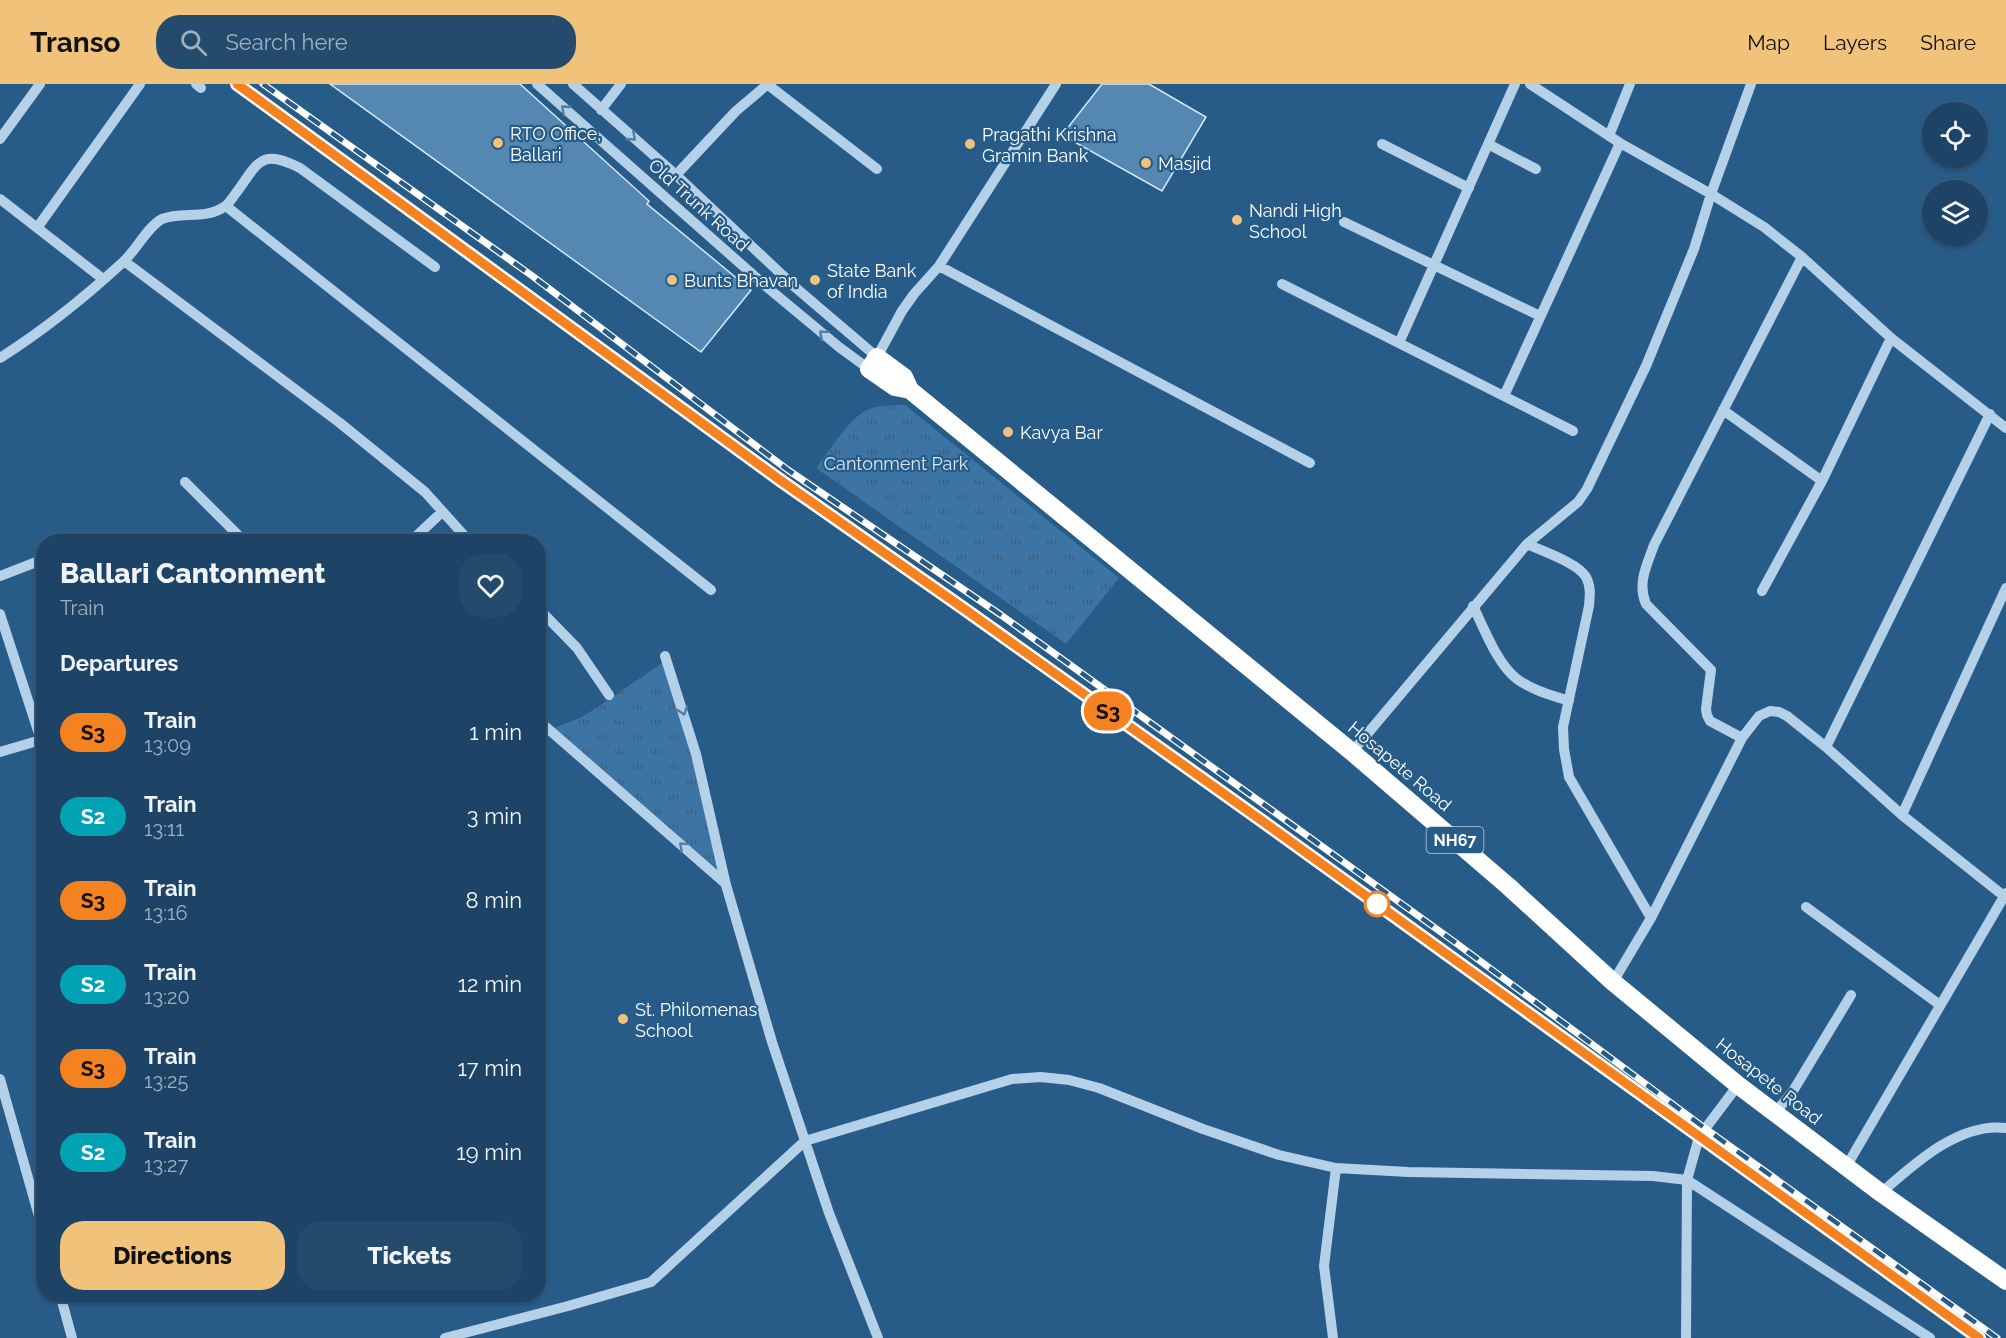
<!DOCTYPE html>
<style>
body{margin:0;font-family:Raleway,sans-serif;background:#254b6c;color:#f1f3f6;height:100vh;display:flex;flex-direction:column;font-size:22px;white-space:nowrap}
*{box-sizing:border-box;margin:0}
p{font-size:20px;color:#a0b0bf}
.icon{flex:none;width:33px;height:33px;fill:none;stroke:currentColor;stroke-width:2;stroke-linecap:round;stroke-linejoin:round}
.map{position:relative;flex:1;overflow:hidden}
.sheet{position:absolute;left:36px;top:450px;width:510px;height:768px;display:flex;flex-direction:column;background:#1d4466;border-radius:24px;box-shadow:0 2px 4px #0004,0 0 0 2px #3b5c7a}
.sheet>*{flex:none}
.badge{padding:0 12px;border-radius:20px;font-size:21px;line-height:39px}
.tools{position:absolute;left:1922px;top:18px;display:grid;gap:12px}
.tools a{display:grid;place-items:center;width:66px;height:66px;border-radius:50%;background:#1d4466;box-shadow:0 2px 4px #0004,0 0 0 2px #3b5c7a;font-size:30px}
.map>.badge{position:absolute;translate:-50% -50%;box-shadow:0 0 0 3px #fff}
h2{padding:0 24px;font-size:22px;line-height:54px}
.round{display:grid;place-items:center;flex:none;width:63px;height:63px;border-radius:24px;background:#254b6c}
.head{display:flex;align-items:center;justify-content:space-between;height:102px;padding:0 24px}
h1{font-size:28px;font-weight:800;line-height:45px}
.action{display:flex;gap:12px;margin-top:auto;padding:12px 24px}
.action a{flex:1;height:69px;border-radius:24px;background:#f1c279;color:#111;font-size:24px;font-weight:800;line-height:69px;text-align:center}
.action a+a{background:#254b6c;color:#f1f3f6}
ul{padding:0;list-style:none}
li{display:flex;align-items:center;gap:18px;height:84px;padding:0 24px}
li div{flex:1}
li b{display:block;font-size:22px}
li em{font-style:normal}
li .badge{min-width:66px;font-weight:700;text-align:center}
header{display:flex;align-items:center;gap:36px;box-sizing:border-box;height:84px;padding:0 30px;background:#f1c279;color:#111}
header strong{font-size:28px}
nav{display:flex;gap:33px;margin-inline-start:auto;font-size:21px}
.search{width:420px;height:54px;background:#254b6c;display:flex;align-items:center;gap:15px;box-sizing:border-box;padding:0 21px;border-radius:24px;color:#a0b0bf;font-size:22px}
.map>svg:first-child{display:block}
.park{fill:url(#park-tufts)}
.building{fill:#5487b1;stroke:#d7e9f7;stroke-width:1.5}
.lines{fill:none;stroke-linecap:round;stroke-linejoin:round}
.minor{stroke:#b4d1e8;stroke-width:10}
.highway{stroke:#fff;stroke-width:18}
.rail-casing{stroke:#fff;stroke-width:7}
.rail{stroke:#275b88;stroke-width:4.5;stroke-dasharray:14;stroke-linecap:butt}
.oneway{stroke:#517ea5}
.line-casing{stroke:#fff;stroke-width:14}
.line{stroke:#f58220;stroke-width:9}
.poi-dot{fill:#f1c279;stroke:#275b88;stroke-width:2}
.stop-dot{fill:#fff;stroke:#f58220;stroke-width:3}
.labels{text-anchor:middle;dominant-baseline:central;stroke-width:4.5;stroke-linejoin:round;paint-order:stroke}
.shield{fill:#275b88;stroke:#becedb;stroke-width:1.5}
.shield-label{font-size:16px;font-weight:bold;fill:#fff}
.poi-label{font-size:18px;fill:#fff;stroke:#275b88;text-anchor:start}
.street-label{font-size:18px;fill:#fff;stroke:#275b88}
.park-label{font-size:18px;fill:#d7e9f7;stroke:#275b88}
</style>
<header>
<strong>Transo</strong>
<div class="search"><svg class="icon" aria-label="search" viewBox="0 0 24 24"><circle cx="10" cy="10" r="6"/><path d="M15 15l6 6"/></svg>Search here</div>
<nav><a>Map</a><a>Layers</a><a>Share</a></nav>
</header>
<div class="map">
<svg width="2006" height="1254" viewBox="0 0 2006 1254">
<defs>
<pattern id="park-tufts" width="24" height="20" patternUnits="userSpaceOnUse" patternTransform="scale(1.5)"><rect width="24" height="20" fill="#3c75a4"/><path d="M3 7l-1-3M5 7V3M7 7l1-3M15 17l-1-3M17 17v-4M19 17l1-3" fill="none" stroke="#455e74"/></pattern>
</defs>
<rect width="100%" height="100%" fill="#275b88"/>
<path class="park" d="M 905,321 L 1119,494 L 1066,560 L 816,384 C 828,369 850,333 867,326 C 878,321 892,321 905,321 Z
M 664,578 L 693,670 L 720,787 L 552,645 L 584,632 Z"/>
<path class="building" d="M 330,0 L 520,0 L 649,117 L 647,120 L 751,206 L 701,268 Z
M 1102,0 L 1149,0 L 1206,33 L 1162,107 L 1062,51 Z"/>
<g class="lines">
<path class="minor" d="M 196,0 L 201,4
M 537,0 L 768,204 L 839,263 L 869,285
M 573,0 L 676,91 L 796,204 L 877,273 L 902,227 L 914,210 L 939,182 L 1056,0
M 767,0 L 877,85
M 1530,0 L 1620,59 L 1711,110 L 1764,143 L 1802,173 L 1891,254 L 2006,344
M 601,26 L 621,0
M 1609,52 L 1630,0
M 0,55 L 40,0
M 1382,60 L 1469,104
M 1488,60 L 1536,85
M 676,91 L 736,27 L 768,0
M 0,115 L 103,195
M 226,122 L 711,506
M 1344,138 L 1540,232
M 37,144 L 140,0
M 124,177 L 340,339 L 425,408 L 470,458
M 939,182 L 1310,379
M 1282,200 L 1573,347
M 1399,259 L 1515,0
M 0,274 C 44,246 84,214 122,179 C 135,168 148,142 162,135 C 182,127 204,136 224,123 C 229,120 232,114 236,109 C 259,78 260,64 300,84 L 435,183
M 1504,312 L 1620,59
M 1723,326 L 1822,397
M 185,398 L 245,458
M 410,458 L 442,428
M 1527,460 C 1542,467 1578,479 1586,493 C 1591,502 1590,512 1589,522 L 1563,643 L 1564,665 L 1569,693 L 1651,834
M 0,492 L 44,475
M 1762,507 L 1822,397 L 1891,254
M 1473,522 C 1484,544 1497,580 1517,595 C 1532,606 1551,611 1569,617
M 538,524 L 577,564 L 609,611
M 0,530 L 41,656
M 665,572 L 696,670 L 726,801 L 772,958 L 829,1129 L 878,1254
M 546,643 L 726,800
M 1742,654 L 1710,637 L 1707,631 L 1706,625 L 1711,586 L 1646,520 C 1637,499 1647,481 1654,461 L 1802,173
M 1826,663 L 1990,330
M 0,668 L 44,655
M 1352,668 L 1527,460 L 1578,418 L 1587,405 L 1646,282 L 1694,165 L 1711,110 L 1751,0
M 1902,731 L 2006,504
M 1806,823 L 1940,921
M 1613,898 L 1651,834 L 1742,654 L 1759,632 L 1770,627 L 1779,628 L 1787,632 L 1826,663 L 1902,731 L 2004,812
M 0,995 L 44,1150
M 1775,1029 L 1793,1007 L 1851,911
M 1846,1083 L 2006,809
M 1881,1109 C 1914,1080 1959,1038 2006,1044
M 60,1210 L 72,1254
M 445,1254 L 568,1222 L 651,1198 L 805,1057 L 1012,995 L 1041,993 L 1069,996 L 1099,1004 L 1203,1045 L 1279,1071 L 1336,1084 L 1408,1088 L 1653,1092 L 1687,1096 L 1930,1254
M 1333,1254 L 1324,1182 L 1336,1084
M 1686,1254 L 1687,1096 L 1699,1053 L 1738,1001"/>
<path class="highway" d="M 910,306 L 895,303 L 869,285 L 877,273 L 904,293 L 910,306 L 1352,668 L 1508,802 L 1613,898 L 1738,1001 L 1881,1109 L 2006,1197"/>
<g class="rail-casing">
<path id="rail" d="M 237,0 L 780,396 L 963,524 L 1265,739 L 1979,1254
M 263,0 L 531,191 L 788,386 L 1001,531 L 1456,859 L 1706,1045 L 1997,1254"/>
</g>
<use href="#rail" class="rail"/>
</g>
<defs><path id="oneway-chevron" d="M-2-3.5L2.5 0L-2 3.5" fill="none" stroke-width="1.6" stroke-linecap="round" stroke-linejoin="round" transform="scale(1.5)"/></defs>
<g class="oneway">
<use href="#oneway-chevron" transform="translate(565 25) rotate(-139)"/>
<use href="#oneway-chevron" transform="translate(632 53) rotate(41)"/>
<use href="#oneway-chevron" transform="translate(823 250) rotate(-140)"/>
<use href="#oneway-chevron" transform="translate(683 627) rotate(72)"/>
<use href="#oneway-chevron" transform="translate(683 762) rotate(-138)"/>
</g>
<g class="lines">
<g class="line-casing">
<path id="line" d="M 237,0 L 780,396 L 963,524 L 1265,739 L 1979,1254"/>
</g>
<use href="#line" class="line"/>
</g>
<g class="poi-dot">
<circle cx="498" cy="59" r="6"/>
<circle cx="970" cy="60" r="6"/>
<circle cx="1146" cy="79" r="6"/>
<circle cx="1237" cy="136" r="6"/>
<circle cx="672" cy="196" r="6"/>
<circle cx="815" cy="196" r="6"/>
<circle cx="1008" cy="348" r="6"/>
<circle cx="623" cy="935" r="6"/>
</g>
<circle class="stop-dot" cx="1377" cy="820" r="12"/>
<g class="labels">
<rect class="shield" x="1426.5" y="743" width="57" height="26" rx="4.5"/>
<g class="shield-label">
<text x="1455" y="756">NH67</text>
</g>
<g class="poi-label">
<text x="510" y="49">RTO Office,<tspan x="510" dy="21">Ballari</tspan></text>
<text x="982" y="50">Pragathi Krishna<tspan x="982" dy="21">Gramin Bank</tspan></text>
<text x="1158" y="79">Masjid</text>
<text x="1249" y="126">Nandi High<tspan x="1249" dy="21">School</tspan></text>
<text x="827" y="186">State Bank<tspan x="827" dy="21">of India</tspan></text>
<text x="684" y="196">Bunts Bhavan</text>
<text x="1020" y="348">Kavya Bar</text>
<text x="635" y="925">St. Philomenas<tspan x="635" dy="21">School</tspan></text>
</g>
<g class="street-label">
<text transform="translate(699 121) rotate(42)">Old Trunk Road</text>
<text transform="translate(1400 682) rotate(40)">Hosapete Road</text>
<text transform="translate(1769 997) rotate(38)">Hosapete Road</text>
</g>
<g class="park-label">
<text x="896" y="379">Cantonment Park</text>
</g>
</g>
</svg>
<div class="tools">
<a><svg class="icon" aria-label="locate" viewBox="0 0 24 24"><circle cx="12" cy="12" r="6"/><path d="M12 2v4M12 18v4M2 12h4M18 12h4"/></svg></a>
<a><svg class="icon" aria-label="layers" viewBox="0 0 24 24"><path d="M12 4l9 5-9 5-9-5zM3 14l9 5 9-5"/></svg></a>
</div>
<b class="badge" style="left:1108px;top:627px;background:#f58220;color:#111">S3</b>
<section class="sheet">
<div class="head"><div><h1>Ballari Cantonment</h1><p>Train</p></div><a class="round"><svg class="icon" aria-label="heart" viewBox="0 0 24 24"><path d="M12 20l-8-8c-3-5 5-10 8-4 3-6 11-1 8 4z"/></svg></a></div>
<h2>Departures</h2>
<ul>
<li><span class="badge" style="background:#f58220;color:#111">S3</span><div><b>Train</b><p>13:09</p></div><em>1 min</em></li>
<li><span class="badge" style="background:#00a3b4;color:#fff">S2</span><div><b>Train</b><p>13:11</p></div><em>3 min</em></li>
<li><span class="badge" style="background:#f58220;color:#111">S3</span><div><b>Train</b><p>13:16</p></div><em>8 min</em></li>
<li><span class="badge" style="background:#00a3b4;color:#fff">S2</span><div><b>Train</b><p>13:20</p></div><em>12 min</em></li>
<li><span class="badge" style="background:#f58220;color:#111">S3</span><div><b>Train</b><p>13:25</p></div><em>17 min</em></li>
<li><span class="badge" style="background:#00a3b4;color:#fff">S2</span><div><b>Train</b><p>13:27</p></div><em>19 min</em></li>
</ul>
<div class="action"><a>Directions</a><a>Tickets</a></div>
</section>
</div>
